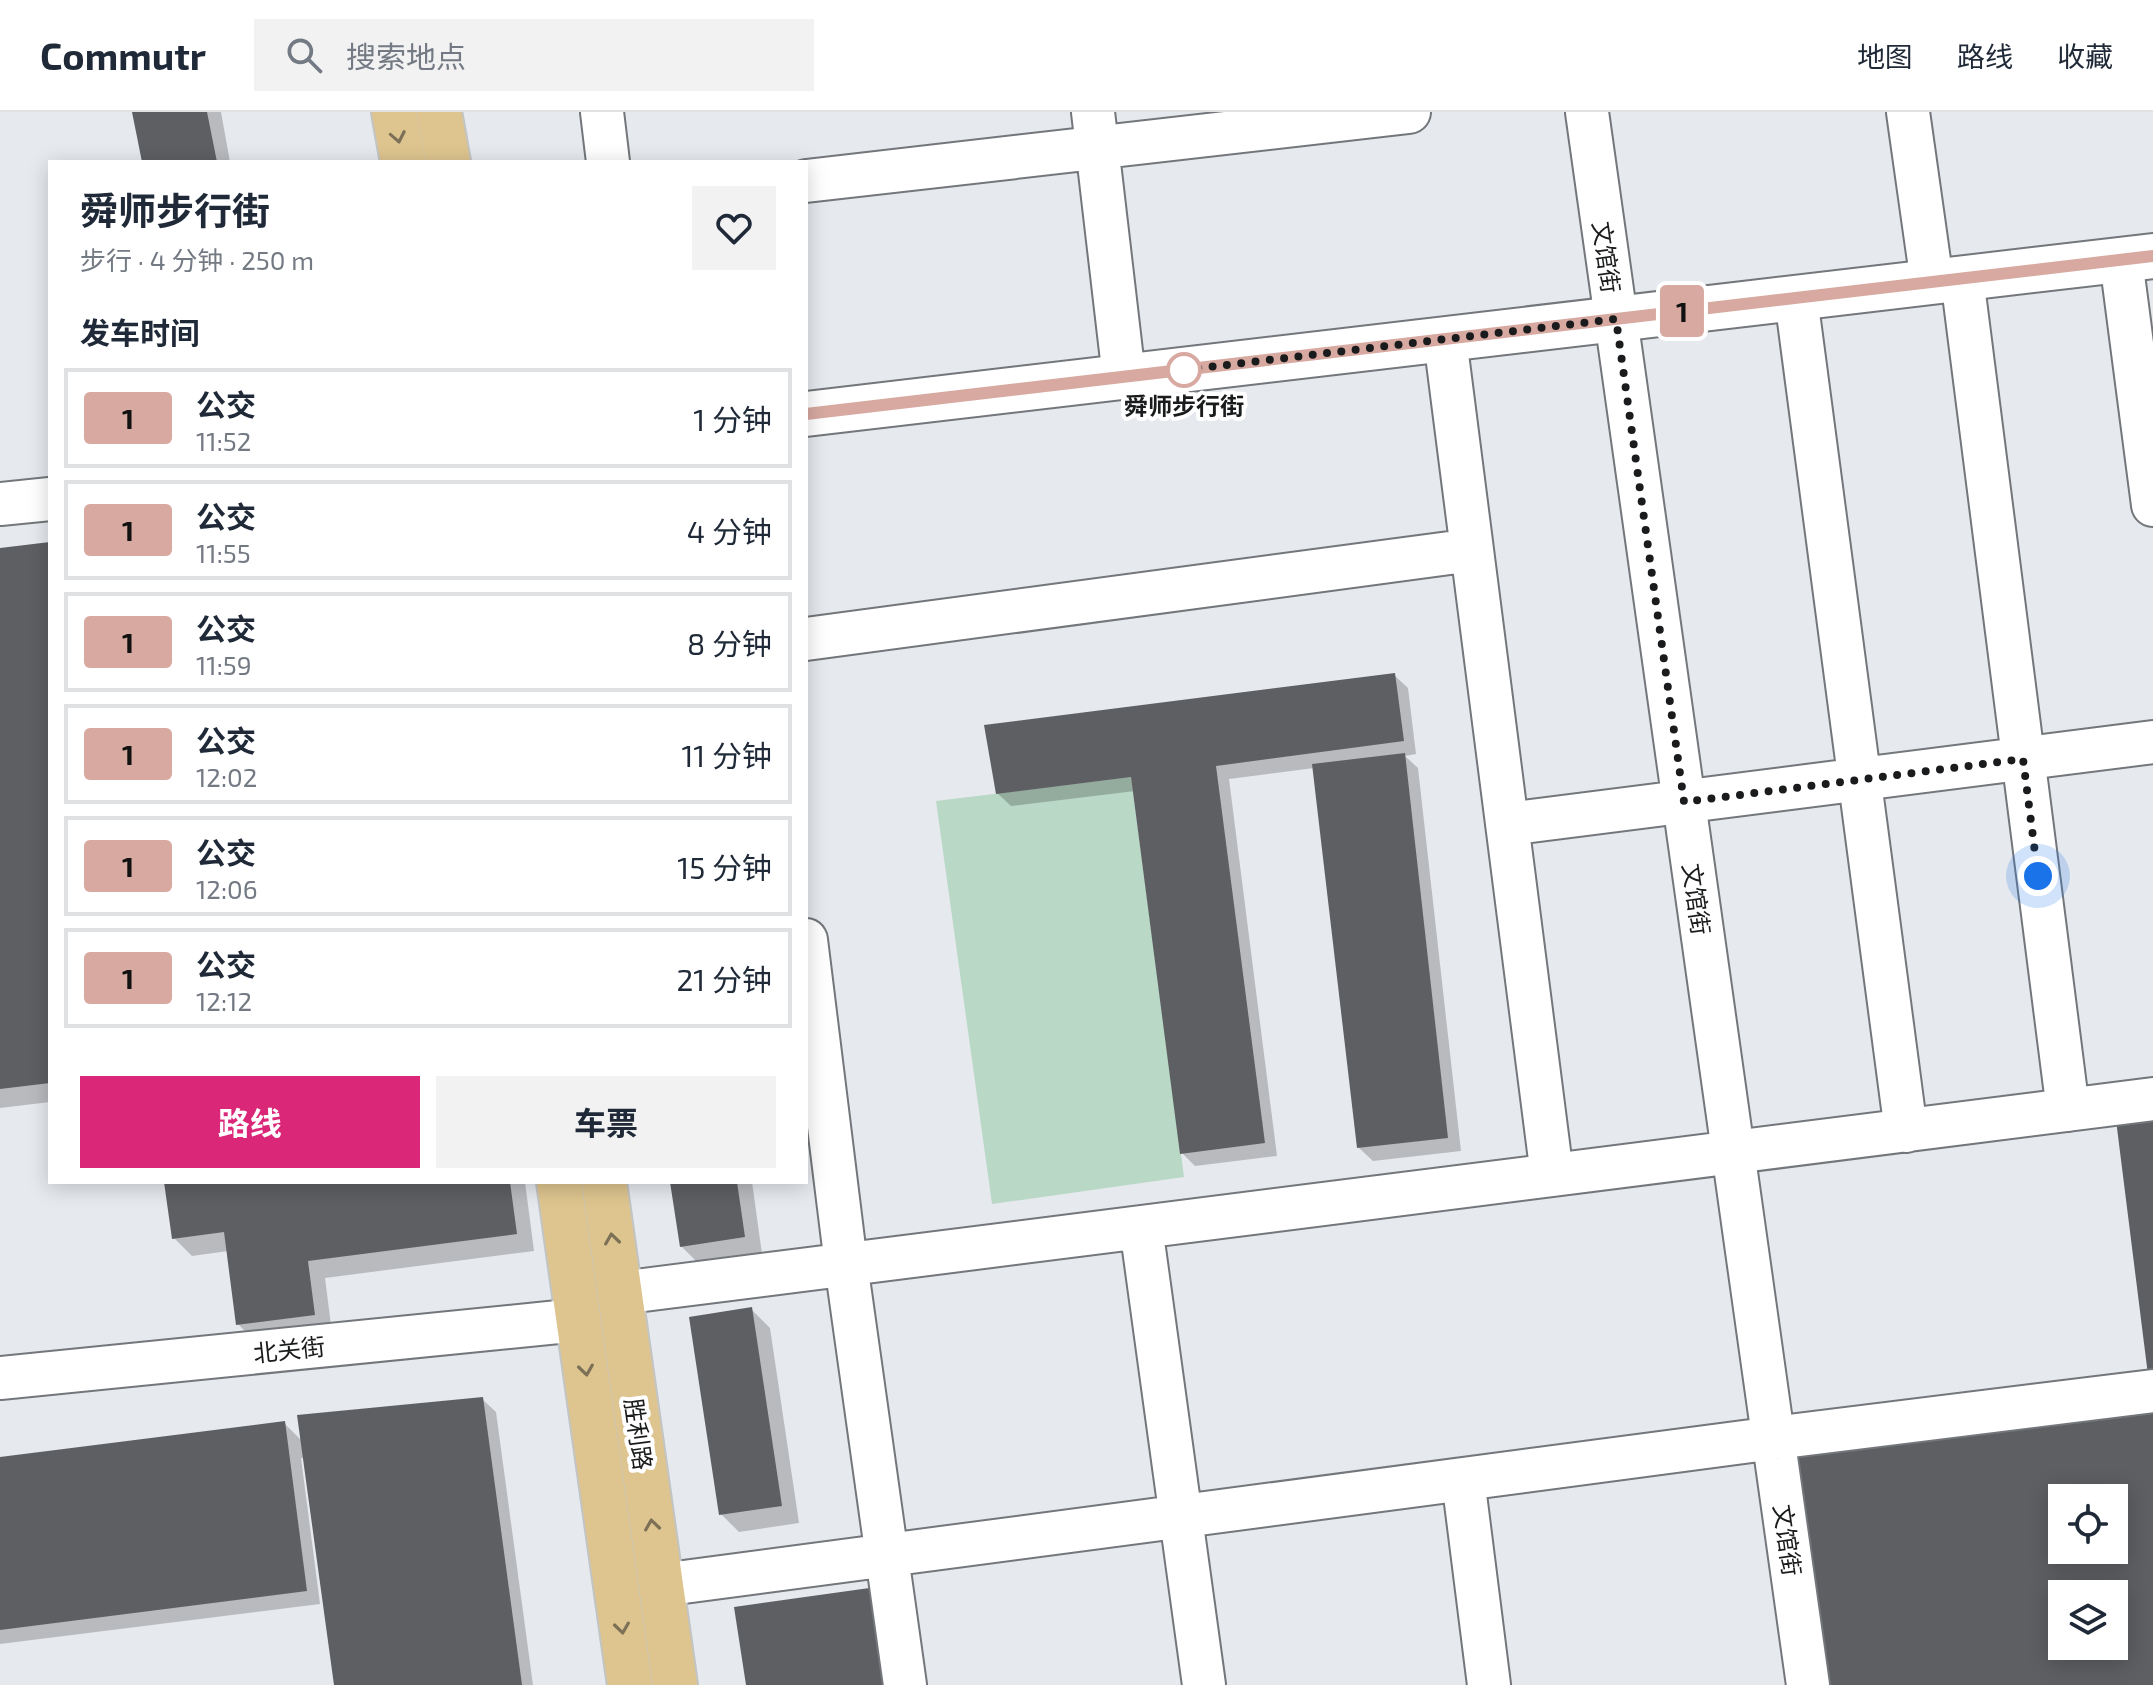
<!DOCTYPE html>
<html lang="zh">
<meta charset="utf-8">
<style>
body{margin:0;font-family:"Exo 2","Noto Sans SC",sans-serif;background:#f2f2f3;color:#1f2937;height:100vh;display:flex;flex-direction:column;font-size:30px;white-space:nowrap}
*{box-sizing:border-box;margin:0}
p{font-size:26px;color:#747a83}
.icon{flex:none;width:44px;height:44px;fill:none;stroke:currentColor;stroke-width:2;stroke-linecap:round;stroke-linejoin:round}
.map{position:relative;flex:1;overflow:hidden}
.side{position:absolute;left:48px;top:48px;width:760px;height:1024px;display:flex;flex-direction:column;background:#fff;border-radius:0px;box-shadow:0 4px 20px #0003}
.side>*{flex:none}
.badge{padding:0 16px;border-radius:6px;font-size:28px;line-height:52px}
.fabs{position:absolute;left:2048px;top:1372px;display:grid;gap:16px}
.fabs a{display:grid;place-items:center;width:80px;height:80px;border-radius:0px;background:#fff;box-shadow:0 4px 20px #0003;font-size:40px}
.you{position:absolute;width:40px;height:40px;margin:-20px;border:6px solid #fff;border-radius:50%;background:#1a73e8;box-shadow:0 0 0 12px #1a73e833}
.map>.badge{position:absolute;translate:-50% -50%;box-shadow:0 0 0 4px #fff}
h2{padding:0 32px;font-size:30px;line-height:72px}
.round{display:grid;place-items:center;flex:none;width:84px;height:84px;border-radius:0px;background:#f2f2f3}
.head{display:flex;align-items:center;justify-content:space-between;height:136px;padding:0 32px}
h1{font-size:38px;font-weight:700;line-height:60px}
.primary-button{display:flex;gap:16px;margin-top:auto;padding:16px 32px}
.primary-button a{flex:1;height:92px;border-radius:0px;background:#db2777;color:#fff;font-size:32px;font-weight:700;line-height:92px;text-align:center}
.primary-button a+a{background:#f2f2f3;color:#1f2937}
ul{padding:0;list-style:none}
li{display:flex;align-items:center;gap:24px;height:100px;margin:0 16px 12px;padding:0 16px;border:4px solid #e0e1e3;border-radius:0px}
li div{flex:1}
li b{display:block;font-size:30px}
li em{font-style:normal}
li .badge{min-width:88px;font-weight:700;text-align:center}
header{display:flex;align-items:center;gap:48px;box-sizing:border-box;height:112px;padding:0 40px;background:#fff;border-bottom:2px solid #e0e1e3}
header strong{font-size:38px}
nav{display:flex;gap:44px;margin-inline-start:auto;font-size:28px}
.search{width:560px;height:72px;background:#f2f2f3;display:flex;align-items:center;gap:20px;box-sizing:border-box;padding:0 28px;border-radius:0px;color:#747a83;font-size:30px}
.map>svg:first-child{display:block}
.green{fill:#b9d8c6}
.shadow{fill:#0003}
.building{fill:#5d5f63;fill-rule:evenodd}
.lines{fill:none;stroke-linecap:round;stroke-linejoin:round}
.street-casing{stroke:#73767a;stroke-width:46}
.secondary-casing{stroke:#73767a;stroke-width:48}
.primary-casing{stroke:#c3c4c4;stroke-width:48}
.street{stroke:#fff;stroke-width:42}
.secondary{stroke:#fff;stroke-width:44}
.primary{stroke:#dec58f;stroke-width:44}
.oneway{stroke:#7c7056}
.line-casing{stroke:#fff;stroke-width:18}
.line{stroke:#d7a9a0;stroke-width:12}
.walk{stroke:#1a1b1c;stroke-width:8;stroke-dasharray:0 14.4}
.stop-dot{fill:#fff;stroke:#d7a9a0;stroke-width:4}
.labels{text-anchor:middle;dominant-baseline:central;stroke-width:8;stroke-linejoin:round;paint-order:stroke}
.street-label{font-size:24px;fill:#1a1b1c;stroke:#fff}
.stop-label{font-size:24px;font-weight:bold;fill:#1a1b1c;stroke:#fff}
</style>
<header>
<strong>Commutr</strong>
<div class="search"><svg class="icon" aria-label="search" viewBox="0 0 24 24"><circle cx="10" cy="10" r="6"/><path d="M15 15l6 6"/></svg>搜索地点</div>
<nav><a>地图</a><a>路线</a><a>收藏</a></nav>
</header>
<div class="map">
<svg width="2153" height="1573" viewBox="0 0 2153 1573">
<rect width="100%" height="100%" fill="#e6e9ee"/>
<path class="green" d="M 1131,665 L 1184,1065 L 992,1092 L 936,689 Z"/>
<path class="shadow" d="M 134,0 L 221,0 L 230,50 L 144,50 Z
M 50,432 L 50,990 L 0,996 L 0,438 Z
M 1394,563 L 1408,576 L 1416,642 L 1405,644 L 1418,656 L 1461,1039 L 1373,1049 L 1359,1036 L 1314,656 L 1229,667 L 1277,1044 L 1195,1054 L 1182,1041 L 1135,679 L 1011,694 L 997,681 Z
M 166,1070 L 525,1070 L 534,1139 L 325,1166 L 332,1221 L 256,1230 L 238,1212 L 228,1139 L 192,1144 L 174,1126 Z
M 672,1070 L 752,1070 L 762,1142 L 699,1152 L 681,1134 Z
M 752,1198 L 770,1216 L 799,1411 L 739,1420 L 721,1402 Z
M 482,1287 L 496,1300 L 533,1573 L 336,1573 L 304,1346 L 301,1346 L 320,1492 L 0,1532 L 0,1347 L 284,1311 L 302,1329 Z"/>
<path class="building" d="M 132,0 L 207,0 L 217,50 L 142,50 Z
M 50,430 L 50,971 L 0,977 L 0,436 Z
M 1395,561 L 1404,629 L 1216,654 L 1265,1031 L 1180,1042 L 1131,665 L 996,682 L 984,613 Z
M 1405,641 L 1448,1026 L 1357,1036 L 1312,652 Z
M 2153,987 L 2153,1573 L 1808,1573 L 1774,1326 L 2150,1279 L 2114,992 ZM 2062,1386 L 2114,1386 L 2114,1438 L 2062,1438 ZM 2062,1482 L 2114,1482 L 2114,1534 L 2062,1534 Z
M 164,1070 L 510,1070 L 517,1122 L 308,1149 L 315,1203 L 236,1213 L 224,1120 L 172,1127 Z
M 670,1070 L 737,1070 L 745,1125 L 680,1135 Z
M 752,1195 L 782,1394 L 719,1403 L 689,1205 Z
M 483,1285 L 522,1573 L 334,1573 L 297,1303 Z
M 285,1309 L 307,1479 L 0,1518 L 0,1345 Z
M 891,1473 L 905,1573 L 746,1573 L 734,1495 Z"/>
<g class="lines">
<g class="street-casing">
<path id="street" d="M 602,0 L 608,50
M 1093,0 L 1124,265
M 1587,0 L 1808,1573
M 1908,0 L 1932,170
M 806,69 L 1409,0
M 2121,148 L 2153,393
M 1962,166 L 2068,998
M 1796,186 L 1906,1019
M 1445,227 L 1552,1063
M 0,392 L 50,387
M 806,527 L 1472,438
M 1507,712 L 2153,630
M 806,828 L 846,1152 L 905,1573
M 1141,1115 L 1204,1573
M 620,1181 L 2153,987
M 0,1266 L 578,1208
M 1463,1367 L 1489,1573
M 661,1473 L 1774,1326 L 2153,1279"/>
</g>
<g class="secondary-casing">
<path id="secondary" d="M 806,302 L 2153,144"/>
</g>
<g class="primary-casing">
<path id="primary" d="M 394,0 L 403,50
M 439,0 L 448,50
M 559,1070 L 630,1573
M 604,1070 L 675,1573"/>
</g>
<use href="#street" class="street"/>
<use href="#secondary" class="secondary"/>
<use href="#primary" class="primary"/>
</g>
<defs><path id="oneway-chevron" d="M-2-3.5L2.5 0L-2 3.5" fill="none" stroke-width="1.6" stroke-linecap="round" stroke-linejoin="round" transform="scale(2)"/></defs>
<g class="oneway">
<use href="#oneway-chevron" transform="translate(398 25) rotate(79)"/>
<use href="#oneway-chevron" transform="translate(612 1127) rotate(-98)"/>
<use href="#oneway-chevron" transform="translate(586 1258) rotate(82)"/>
<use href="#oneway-chevron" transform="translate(652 1413) rotate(-98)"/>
<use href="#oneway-chevron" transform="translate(622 1516) rotate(82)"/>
</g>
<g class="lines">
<g class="line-casing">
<path id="line" d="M 806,302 L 2153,144"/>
</g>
<use href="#line" class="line"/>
<path class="walk" d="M 1184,258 L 1616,207 L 1684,690 L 2023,647 L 2038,764"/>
</g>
<circle class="stop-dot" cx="1184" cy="258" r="16"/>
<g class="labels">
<g class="street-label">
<text transform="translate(1607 145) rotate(82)">文馆街</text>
<text transform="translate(1697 787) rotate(82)">文馆街</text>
<text transform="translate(289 1237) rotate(-6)">北关街</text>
<text transform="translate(639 1322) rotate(82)">胜利路</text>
<text transform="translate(1788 1428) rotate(82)">文馆街</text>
</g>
<g class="stop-label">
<text x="1184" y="293">舜师步行街</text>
</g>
</g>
</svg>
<div class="fabs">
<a><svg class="icon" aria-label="locate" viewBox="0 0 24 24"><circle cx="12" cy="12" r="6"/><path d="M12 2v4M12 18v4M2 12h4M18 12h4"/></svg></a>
<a><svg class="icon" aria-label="layers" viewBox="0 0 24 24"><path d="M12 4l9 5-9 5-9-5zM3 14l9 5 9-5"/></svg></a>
</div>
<div class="you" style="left:2038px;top:764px"></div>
<b class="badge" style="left:1682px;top:199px;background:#d7a9a0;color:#111">1</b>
<section class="side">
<div class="head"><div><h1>舜师步行街</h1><p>步行 · 4 分钟 · 250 m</p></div><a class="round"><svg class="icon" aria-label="heart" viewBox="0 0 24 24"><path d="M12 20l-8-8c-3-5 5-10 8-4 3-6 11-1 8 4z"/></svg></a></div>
<h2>发车时间</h2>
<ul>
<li><span class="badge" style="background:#d7a9a0;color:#111">1</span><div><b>公交</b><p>11:52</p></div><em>1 分钟</em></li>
<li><span class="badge" style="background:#d7a9a0;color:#111">1</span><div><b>公交</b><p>11:55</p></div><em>4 分钟</em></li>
<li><span class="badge" style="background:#d7a9a0;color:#111">1</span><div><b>公交</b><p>11:59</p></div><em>8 分钟</em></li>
<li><span class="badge" style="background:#d7a9a0;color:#111">1</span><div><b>公交</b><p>12:02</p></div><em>11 分钟</em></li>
<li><span class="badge" style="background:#d7a9a0;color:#111">1</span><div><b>公交</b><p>12:06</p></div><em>15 分钟</em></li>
<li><span class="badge" style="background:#d7a9a0;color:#111">1</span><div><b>公交</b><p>12:12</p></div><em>21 分钟</em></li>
</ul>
<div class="primary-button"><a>路线</a><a>车票</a></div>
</section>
</div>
